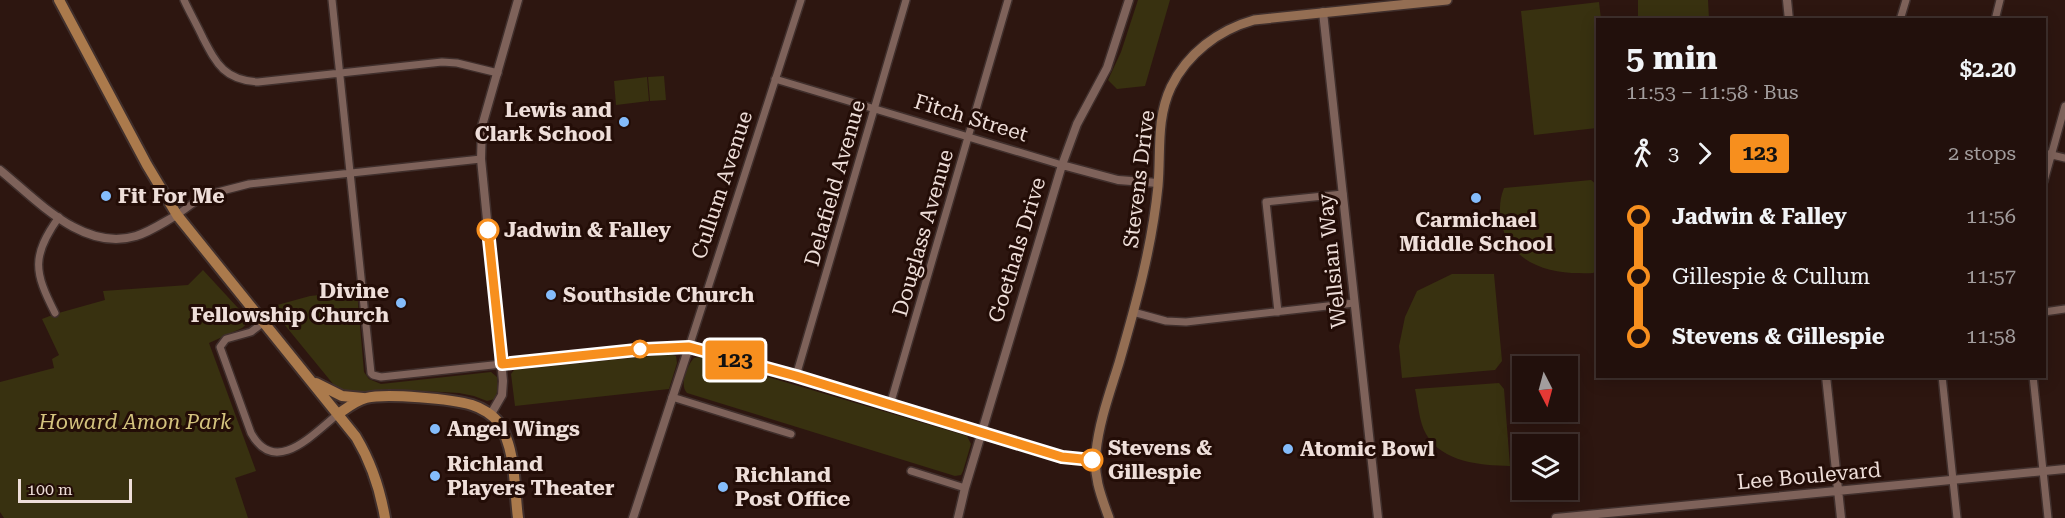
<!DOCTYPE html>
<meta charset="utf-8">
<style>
body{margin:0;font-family:"Roboto Serif",serif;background:#2e1e1a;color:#f1f3f6;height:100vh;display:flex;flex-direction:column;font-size:22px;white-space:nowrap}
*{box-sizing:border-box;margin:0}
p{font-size:20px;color:#a29d9d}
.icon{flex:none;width:33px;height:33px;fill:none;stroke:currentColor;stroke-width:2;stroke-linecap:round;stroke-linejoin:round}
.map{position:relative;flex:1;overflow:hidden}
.details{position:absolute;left:1596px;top:18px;width:450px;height:360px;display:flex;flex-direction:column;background:#22100c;border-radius:0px;box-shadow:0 3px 15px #0003,0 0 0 2px #3f302d}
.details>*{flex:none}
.badge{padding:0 12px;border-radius:4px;font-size:21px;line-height:39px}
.needle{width:39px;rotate:174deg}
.tools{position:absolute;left:1512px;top:356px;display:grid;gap:12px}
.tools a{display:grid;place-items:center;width:66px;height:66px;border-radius:0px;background:#22100c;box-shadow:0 3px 15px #0003,0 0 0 2px #3f302d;font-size:30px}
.scale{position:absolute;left:18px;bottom:15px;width:114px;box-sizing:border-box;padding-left:6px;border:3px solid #eeded9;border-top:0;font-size:16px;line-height:21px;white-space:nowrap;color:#eeded9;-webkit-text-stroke:4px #230d07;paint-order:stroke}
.map>.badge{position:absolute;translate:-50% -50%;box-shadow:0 0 0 3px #fff}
.legs{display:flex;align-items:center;gap:9px;height:66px;padding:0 30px;font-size:20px}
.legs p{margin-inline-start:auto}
.summary{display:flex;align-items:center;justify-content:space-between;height:102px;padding:0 30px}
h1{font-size:33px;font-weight:700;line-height:45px}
ul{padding:0 30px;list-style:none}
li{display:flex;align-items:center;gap:21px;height:60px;font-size:22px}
li i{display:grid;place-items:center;width:9px;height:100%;margin:0 8px;background:currentColor}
li i::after{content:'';width:15px;height:15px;margin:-8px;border:4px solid;border-radius:50%;background:#22100c}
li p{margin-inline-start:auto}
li:first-child i{background:linear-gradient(#0000 50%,currentColor 0)}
li:last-child i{background:linear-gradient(currentColor 50%,#0000 0)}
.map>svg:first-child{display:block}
.green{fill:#383110}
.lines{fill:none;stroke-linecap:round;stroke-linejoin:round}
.minor-casing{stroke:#402f2c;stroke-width:10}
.tertiary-casing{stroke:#402f2c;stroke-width:11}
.secondary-casing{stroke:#402f2c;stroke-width:12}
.primary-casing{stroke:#402f2c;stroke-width:14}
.minor{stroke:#7e625a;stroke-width:7}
.tertiary{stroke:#7e625a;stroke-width:8}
.secondary{stroke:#946e53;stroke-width:9}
.primary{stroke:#ab7a4c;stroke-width:10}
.line-1-casing{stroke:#fff;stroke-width:14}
.line-1{stroke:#f78f1e;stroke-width:9}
.poi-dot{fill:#84bcfb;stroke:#230d07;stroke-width:2}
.stop-1-dot{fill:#fff;stroke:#f78f1e;stroke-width:3}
.labels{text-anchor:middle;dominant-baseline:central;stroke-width:6;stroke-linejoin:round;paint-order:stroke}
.poi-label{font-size:21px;font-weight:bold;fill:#eeded9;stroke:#230d07;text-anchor:start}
.street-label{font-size:21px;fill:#eeded9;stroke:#230d07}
.stop-label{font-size:21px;font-weight:bold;fill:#eeded9;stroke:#230d07;text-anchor:start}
.park-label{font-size:21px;font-style:italic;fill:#d4c37e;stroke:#230d07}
</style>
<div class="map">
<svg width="2065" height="518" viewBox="0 0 2065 518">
<rect width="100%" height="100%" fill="#2d1610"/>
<path class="green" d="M 1138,0 L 1170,0 L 1145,86 L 1117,89 L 1108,80 L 1121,52 Z
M 1638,0 L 1708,0 L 1709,19 L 1638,19 Z
M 1599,2 L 1601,19 L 1598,20 L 1597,128 L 1534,135 L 1521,11 Z
M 664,76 L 666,100 L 650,101 L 648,77 Z
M 647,77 L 649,101 L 616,105 L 614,81 Z
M 1591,180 L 1597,185 L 1597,272 C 1591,274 1585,273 1579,273 C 1546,273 1510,261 1502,225 C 1499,213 1499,200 1504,188 Z
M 203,270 L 250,321 L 242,328 L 209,343 L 256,471 L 235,478 L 248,518 L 4,518 L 0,512 L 0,382 L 54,368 L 52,359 L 59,355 L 42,319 L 55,314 L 105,300 L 103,291 L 188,285 Z
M 1452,274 L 1494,274 L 1502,361 L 1495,370 L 1402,378 L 1399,346 L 1405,317 L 1417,291 Z
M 357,291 L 364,372 L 369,379 L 381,384 L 491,372 L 497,377 L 498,389 L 495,399 L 487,401 L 474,396 L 459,393 L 387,389 L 354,395 L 338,390 L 270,307 L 310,296 Z
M 670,354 L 676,356 L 677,363 L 669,389 L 515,406 L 511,374 L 514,370 Z
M 700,357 L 967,436 L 971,444 L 963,471 L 961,475 L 955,476 L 687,393 C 679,385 687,366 694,358 Z
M 1499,383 L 1504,389 L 1510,466 C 1480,465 1443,463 1426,434 C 1419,422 1418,403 1415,389 Z"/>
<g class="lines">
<g class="minor-casing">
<path id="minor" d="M 184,0 C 190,13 197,25 203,38 C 217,65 225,80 258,82 L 442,62 L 457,63 L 498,73
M 332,0 L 371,373 L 373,375 L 381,377 L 502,364
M 1900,20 L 1906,0
M 1995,20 L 2000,0
M 775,79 L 1062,165
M 2044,153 L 2065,158
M 2044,181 L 2065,106
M 177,215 L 199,199 L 210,194 L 249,184 L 481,159
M 1133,312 L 1166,321 L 1186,322 L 1354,303
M 1278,312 L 1266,202 L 1343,194
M 2044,312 L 2065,309
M 55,313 C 34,272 31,256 59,217
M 264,322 L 251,332 L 226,339 L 220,347 L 251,433 C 275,477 313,434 338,414
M 689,347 L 801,0
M 796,376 L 906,0
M 1942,376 L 1957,518
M 2033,376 L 2048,518
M 672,397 L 791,434
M 890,405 L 1008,0
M 911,471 L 965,488"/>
</g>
<g class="tertiary-casing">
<path id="tertiary" d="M 1787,0 L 1789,20
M 1323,12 L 1378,518
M 1062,165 L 1118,180 L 1158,183
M 0,170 C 37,200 83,252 136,236 C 150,232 164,222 177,215
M 502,364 L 646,349 L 689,347 L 796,376 L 1062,457 L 1095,460
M 1826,376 L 1841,518
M 491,414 L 502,395 L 503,381 L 481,159 L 482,126 L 518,0
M 633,518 L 689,347
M 958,518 L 965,488 L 1062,165 L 1077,124 L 1107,68 L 1129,0
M 1556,518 L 2065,469"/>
</g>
<g class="secondary-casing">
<path id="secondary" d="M 1109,518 C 1101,496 1093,476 1096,452 C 1099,422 1110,392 1119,363 C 1136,304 1152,247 1158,186 C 1161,152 1156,119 1171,87 C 1187,54 1218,30 1254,20 L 1447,0"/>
</g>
<g class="primary-casing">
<path id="primary" d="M 59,0 L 147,165 L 177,215 L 356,437 C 371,462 380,489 385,518
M 316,383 L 342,396 L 363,398
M 338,414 C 347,408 355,401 366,398 C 386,393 453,399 472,405 C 482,408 493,415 499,423 C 516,450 514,487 518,518"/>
</g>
<use href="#minor" class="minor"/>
<use href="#tertiary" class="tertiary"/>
<use href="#secondary" class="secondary"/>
<use href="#primary" class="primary"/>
</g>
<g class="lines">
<g class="line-1-casing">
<path id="line-1" d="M 488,230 L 502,364 L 646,349 L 689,347 L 796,376 L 1062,457 L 1092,460"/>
</g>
<use href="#line-1" class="line-1"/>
</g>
<g class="poi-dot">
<circle cx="624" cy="122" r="6"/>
<circle cx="106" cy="196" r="6"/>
<circle cx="1476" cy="198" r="6"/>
<circle cx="551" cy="295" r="6"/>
<circle cx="401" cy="303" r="6"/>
<circle cx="435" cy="429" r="6"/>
<circle cx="1288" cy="449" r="6"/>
<circle cx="435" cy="476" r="6"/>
<circle cx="723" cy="487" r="6"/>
</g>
<g class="stop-1-dot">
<circle cx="488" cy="230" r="10"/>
<circle cx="640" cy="349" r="8"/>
<circle cx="1092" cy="460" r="10"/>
</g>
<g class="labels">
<g class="poi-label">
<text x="612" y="110" text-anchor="end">Lewis and<tspan x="612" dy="24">Clark School</tspan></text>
<text x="118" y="196">Fit For Me</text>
<text x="1476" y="220" text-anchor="middle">Carmichael<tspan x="1476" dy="24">Middle School</tspan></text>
<text x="389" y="291" text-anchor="end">Divine<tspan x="389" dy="24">Fellowship Church</tspan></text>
<text x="563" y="295">Southside Church</text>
<text x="447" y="429">Angel Wings</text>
<text x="1300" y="449">Atomic Bowl</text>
<text x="447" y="464">Richland<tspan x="447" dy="24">Players Theater</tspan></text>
<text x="735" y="475">Richland<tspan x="735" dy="24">Post Office</tspan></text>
</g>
<g class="street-label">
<text transform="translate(971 118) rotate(17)">Fitch Street</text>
<text transform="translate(1139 179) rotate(-83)">Stevens Drive</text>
<text transform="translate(835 183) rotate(-74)">Delafield Avenue</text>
<text transform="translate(722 185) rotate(-72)">Cullum Avenue</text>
<text transform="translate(923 233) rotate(-74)">Douglass Avenue</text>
<text transform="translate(1017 250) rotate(-73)">Goethals Drive</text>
<text transform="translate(1332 261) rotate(-96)">Wellsian Way</text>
<text transform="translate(1809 476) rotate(-5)">Lee Boulevard</text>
</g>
<g class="stop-label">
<text x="504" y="230">Jadwin &amp; Falley</text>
<text x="1108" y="448">Stevens &amp;<tspan x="1108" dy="24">Gillespie</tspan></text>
</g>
<g class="park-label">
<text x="135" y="422">Howard Amon Park</text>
</g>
</g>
</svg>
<div class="tools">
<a><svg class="needle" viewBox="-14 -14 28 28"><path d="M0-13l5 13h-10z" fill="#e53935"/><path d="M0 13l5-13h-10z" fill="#a29d9d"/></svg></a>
<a><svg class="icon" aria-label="layers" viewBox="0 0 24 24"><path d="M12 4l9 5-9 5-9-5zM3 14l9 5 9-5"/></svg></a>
</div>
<div class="scale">100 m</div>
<b class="badge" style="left:735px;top:360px;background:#f78f1e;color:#111">123</b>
<section class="details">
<div class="summary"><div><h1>5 min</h1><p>11:53 – 11:58 · Bus</p></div><b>$2.20</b></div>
<div class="legs"><svg class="icon" aria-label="walk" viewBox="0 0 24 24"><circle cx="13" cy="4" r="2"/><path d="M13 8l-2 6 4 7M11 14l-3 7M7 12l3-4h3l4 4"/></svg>3<svg class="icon" aria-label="forward" viewBox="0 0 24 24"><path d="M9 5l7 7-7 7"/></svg><b class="badge" style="background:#f78f1e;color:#111">123</b><p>2 stops</p></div>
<ul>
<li><i style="color:#f78f1e"></i><b>Jadwin &amp; Falley</b><p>11:56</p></li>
<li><i style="color:#f78f1e"></i><span>Gillespie &amp; Cullum</span><p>11:57</p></li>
<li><i style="color:#f78f1e"></i><b>Stevens &amp; Gillespie</b><p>11:58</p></li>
</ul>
</section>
</div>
